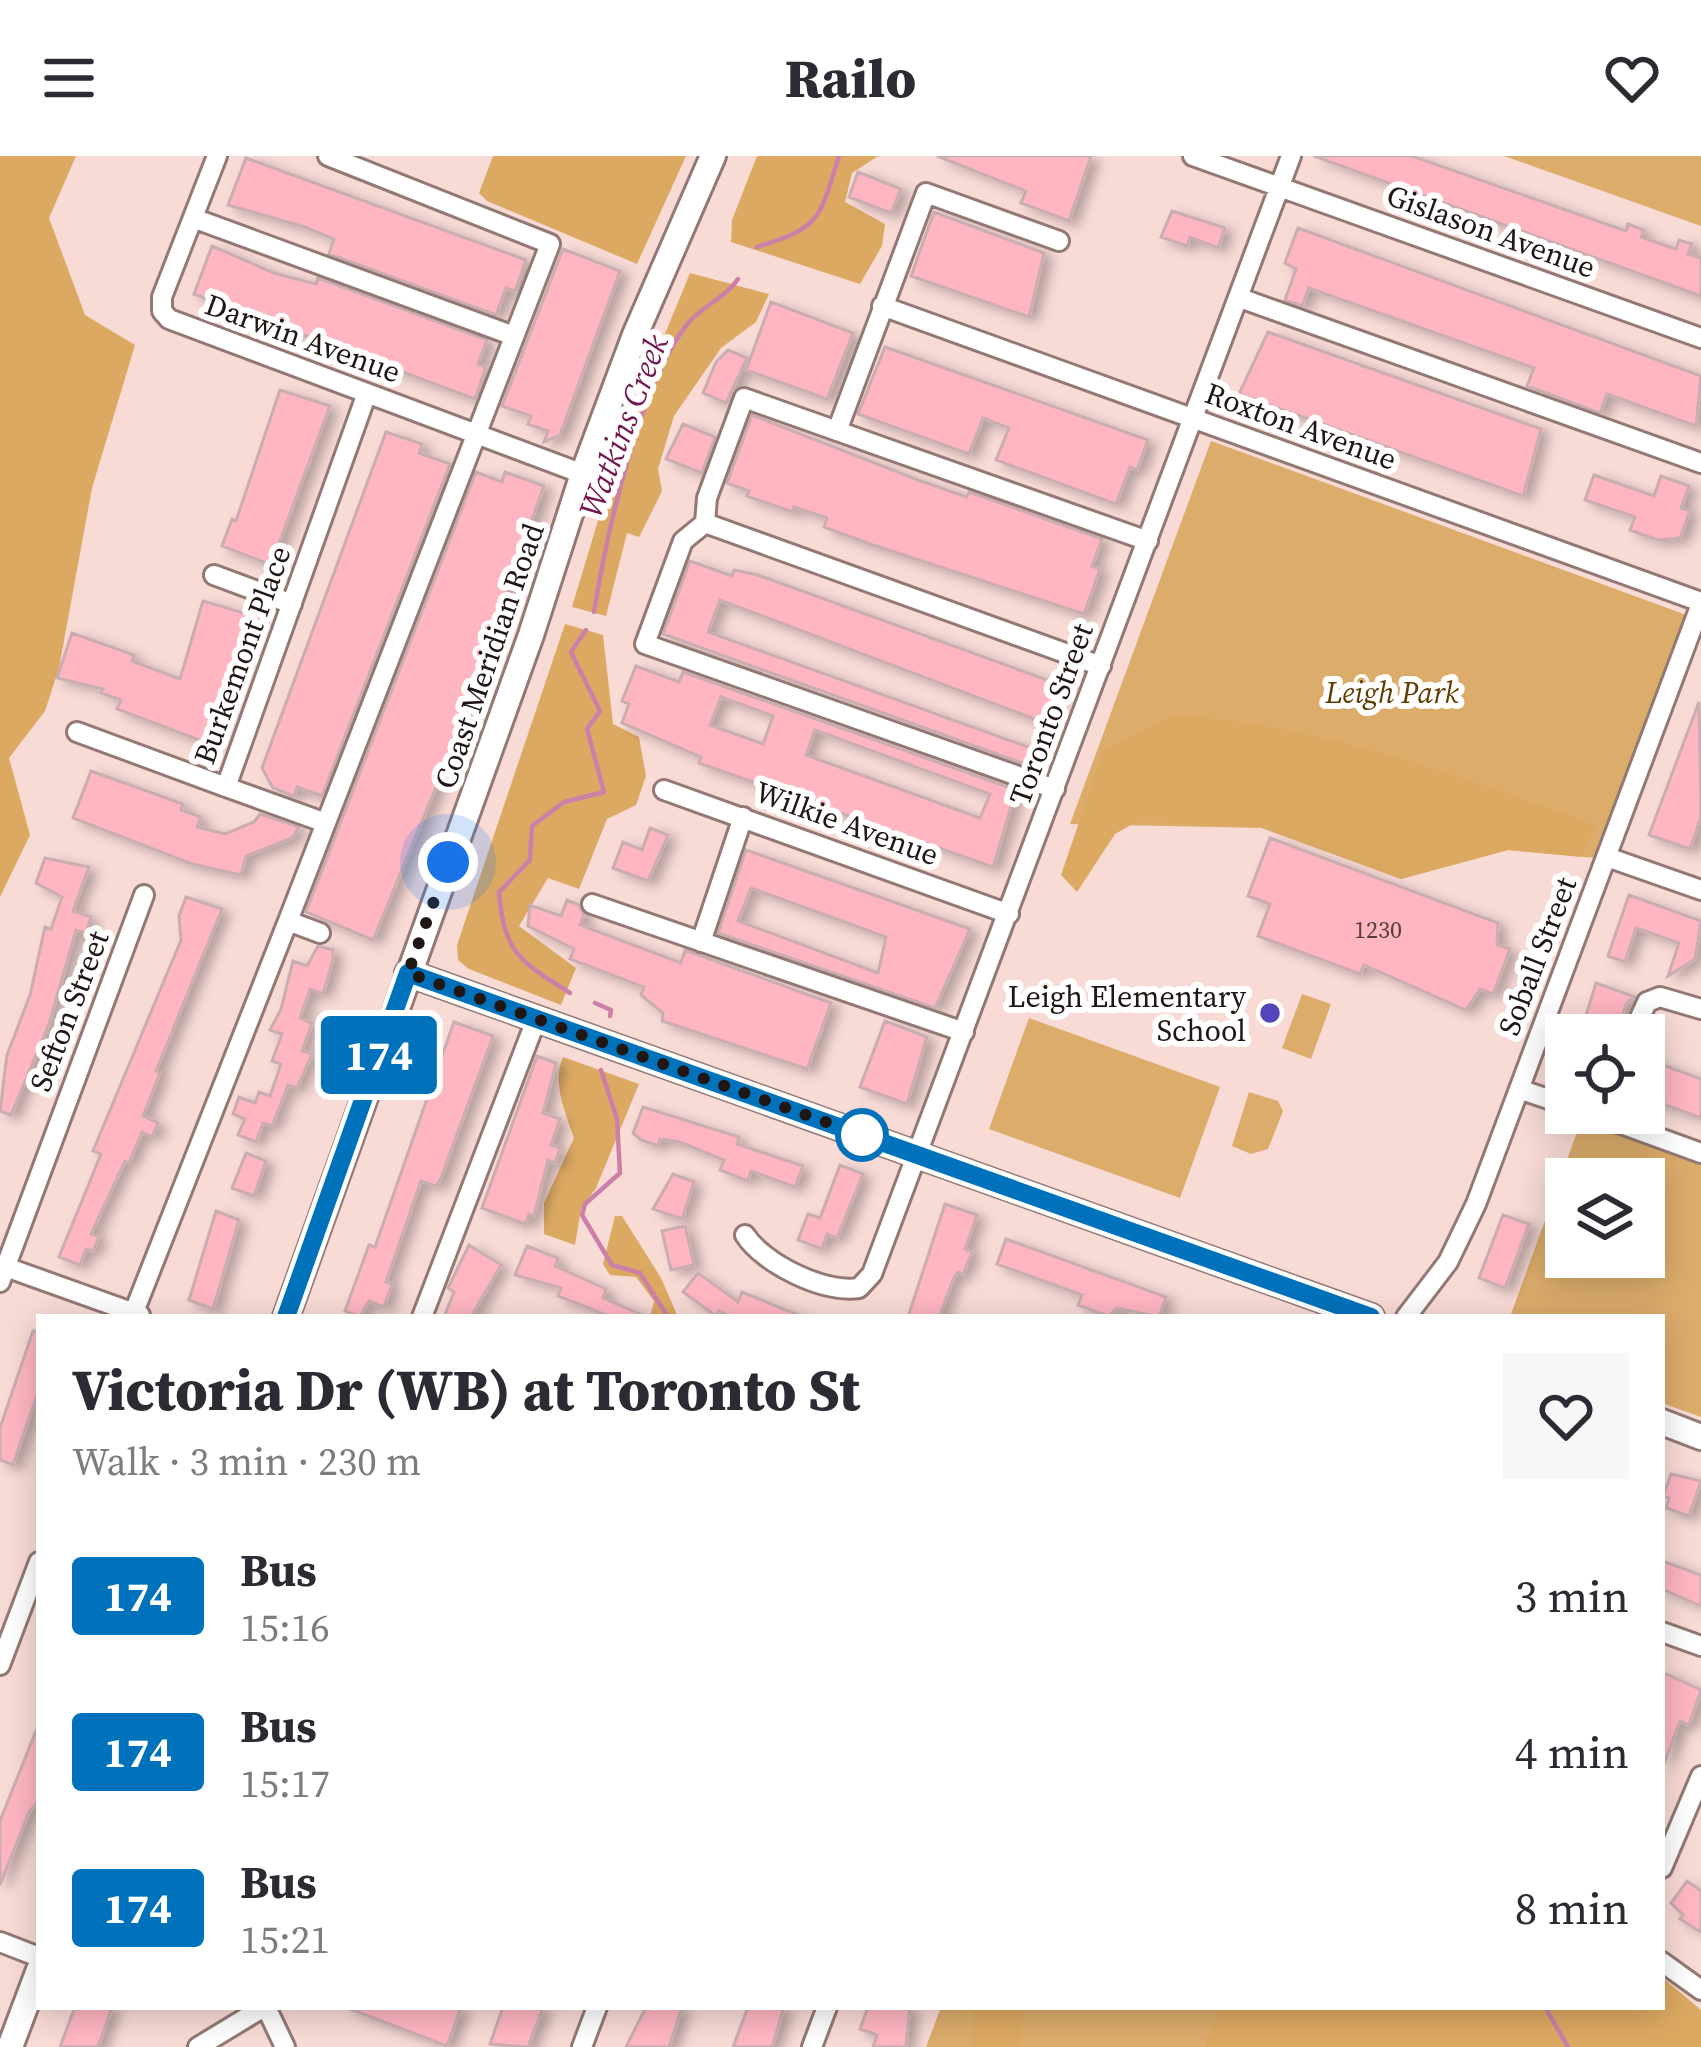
<!DOCTYPE html>
<meta charset="utf-8">
<style>
body{margin:0;font-family:"Source Serif 4",serif;background:#f7f7f7;color:#2b2b33;height:100vh;display:flex;flex-direction:column;font-size:45px;white-space:nowrap}
*{box-sizing:border-box;margin:0}
p{font-size:39px;color:#7c7c81}
.icon{flex:none;width:66px;height:66px;fill:none;stroke:currentColor;stroke-width:2;stroke-linecap:round;stroke-linejoin:round}
.map{position:relative;flex:1;overflow:hidden}
.sheet{position:absolute;left:36px;top:1158px;width:1629px;height:696px;display:flex;flex-direction:column;background:#fff;border-radius:0px;box-shadow:0 6px 30px #0003}
.sheet>*{flex:none}
.badge{padding:0 24px;border-radius:9px;font-size:42px;line-height:78px}
.fabs{position:absolute;left:1545px;top:858px;display:grid;gap:24px}
.fabs a{display:grid;place-items:center;width:120px;height:120px;border-radius:0px;background:#fff;box-shadow:0 6px 30px #0003;font-size:60px}
.you{position:absolute;width:60px;height:60px;margin:-30px;border:9px solid #fff;border-radius:50%;background:#1a73e8;box-shadow:0 0 0 18px #1a73e833}
.map>.badge{position:absolute;translate:-50% -50%;box-shadow:0 0 0 6px #fff}
.round{display:grid;place-items:center;flex:none;width:126px;height:126px;border-radius:0px;background:#f7f7f7}
.headline{display:flex;align-items:center;justify-content:space-between;height:204px;padding:0 36px}
h1{font-size:57px;font-weight:800;line-height:90px}
ul{padding:0;list-style:none}
li{display:flex;align-items:center;gap:36px;height:156px;padding:0 36px}
li div{flex:1}
li b{display:block;font-size:45px}
li em{font-style:normal}
li .badge{min-width:132px;font-weight:700;text-align:center}
header{display:flex;justify-content:space-between;align-items:center;height:156px;padding:0 36px;background:#fff;font-size:54px;font-weight:800}
.map>svg:first-child{display:block}
.green{fill:#dcac6b;fill-rule:evenodd}
.forest{fill:#dca962}
.lines{fill:none;stroke-linecap:round;stroke-linejoin:round}
.stream{stroke:#cc80a8;stroke-width:4.5}
.building{fill:#ffb6c1;stroke:#caadb1;stroke-width:3;fill-rule:evenodd;filter:url(#shadow)}
.minor-casing{stroke:#937974;stroke-width:24}
.major-casing{stroke:#937974;stroke-width:30}
.minor{stroke:#fff;stroke-width:18}
.major{stroke:#fff;stroke-width:24}
.line-casing{stroke:#fff;stroke-width:27}
.line{stroke:#0072bc;stroke-width:18}
.walk{stroke:#201614;stroke-width:12;stroke-dasharray:0 21.6}
.poi-dot{fill:#5345bc;stroke:#fff;stroke-width:4.5}
.stop-dot{fill:#fff;stroke:#0072bc;stroke-width:6}
.labels{text-anchor:middle;dominant-baseline:central;stroke-width:12;stroke-linejoin:round;paint-order:stroke}
.number-label{font-size:24px;fill:#583e3f}
.street-label{font-size:30px;fill:#201614;stroke:#fff}
.park-label{font-size:30px;font-style:italic;fill:#5f3d01;stroke:#fff}
.poi-label{font-size:30px;fill:#201614;stroke:#fff;text-anchor:end}
.water-label{font-size:33px;font-style:italic;fill:#741a52;stroke:#fff}
</style>
<header><svg class="icon" aria-label="menu" viewBox="0 0 24 24"><path d="M4 6h16M4 12h16M4 18h16"/></svg>Railo<svg class="icon" aria-label="heart" viewBox="0 0 24 24"><path d="M12 20l-8-8c-3-5 5-10 8-4 3-6 11-1 8 4z"/></svg></header>
<div class="map">
<svg width="1701" height="1891" viewBox="0 0 1701 1891">
<defs>
<filter id="shadow"><feDropShadow dx="8" dy="4.5" stdDeviation="6" flood-color="#0004"/></filter>
</defs>
<rect width="100%" height="100%" fill="#f9dbd6"/>
<path class="green" d="M 1504,0 L 1701,0 L 1701,70 Z
M 1211,285 L 1689,460 L 1596,702 L 1508,694 L 1401,723 L 1261,672 L 1070,668 Z
M 1302,838 L 1331,848 L 1311,903 L 1282,892 Z
M 1029,862 L 1220,931 L 1180,1042 L 989,973 Z
M 1249,936 L 1278,945 L 1283,955 L 1268,993 L 1251,998 L 1232,990 Z
M 1584,957 L 1701,997 L 1701,1261 L 1662,1247 L 1662,1161 L 1510,1161 ZM 1566,1023 L 1644,1023 L 1644,1101 L 1566,1101 Z
M 941,1851 L 1662,1851 L 1701,1861 L 1701,1891 L 1249,1891 L 1210,1877 L 1204,1891 L 926,1891 Z"/>
<path class="forest" d="M 0,0 L 76,0 L 49,62 L 85,159 L 135,189 L 92,332 L 59,512 L 45,555 L 9,602 L 30,679 L 0,741 Z
M 493,0 L 686,0 L 637,108 L 487,45 L 479,37 Z
M 757,0 L 878,0 L 852,17 L 845,46 L 885,68 L 882,90 L 860,128 L 731,86 L 732,64 Z
M 690,117 L 769,138 L 756,166 L 721,192 L 674,260 L 658,313 L 662,335 L 639,381 L 627,377 L 606,460 L 572,451 L 625,275 Z
M 565,468 L 603,479 L 613,568 L 639,581 L 646,620 L 636,649 L 607,663 L 579,733 L 548,722 L 519,770 L 576,812 L 561,849 L 469,813 L 458,804 L 457,789 Z
M 1173,559 C 1318,568 1459,619 1595,669 L 1582,701 L 1508,694 L 1401,723 L 1264,671 L 1136,666 L 1115,678 L 1077,736 L 1061,719 L 1104,593 Z
M 563,901 L 639,928 L 596,1032 L 581,1053 L 575,1089 L 544,1078 L 544,1047 L 574,982 C 565,956 552,927 563,901 Z
M 615,1060 L 622,1060 L 661,1122 L 678,1161 L 650,1161 L 654,1145 L 636,1121 L 610,1119 L 603,1108 Z
M 1662,1821 L 1701,1854 L 1701,1891 L 1204,1891 L 1219,1851 L 1662,1851 Z
M 973,1851 L 1024,1851 L 1019,1891 L 972,1891 Z"/>
<g class="lines">
<path class="stream" d="M 757,91 C 823,71 819,62 839,0
M 594,456 C 606,381 640,224 689,166 C 704,149 725,142 738,123
M 570,837 C 520,805 504,798 499,736 L 530,704 L 532,670 L 564,646 L 604,636 L 587,573 L 600,555 L 571,496 L 586,474
M 595,847 L 611,854 L 610,860
M 601,914 L 617,963 L 620,1017 L 585,1048 L 582,1059 L 612,1109 L 640,1117 L 668,1161
M 1545,1851 L 1568,1891"/>
</g>
<path class="building" d="M 937,0 L 1091,0 L 1069,65 L 1021,47 L 1026,35 Z
M 1314,0 L 1412,0 L 1626,75 L 1628,68 L 1644,74 L 1641,81 L 1676,93 L 1679,84 L 1692,88 L 1688,98 L 1701,102 L 1701,140 Z
M 246,2 L 526,104 L 515,135 L 506,132 L 496,159 L 329,98 L 334,83 L 305,71 L 228,49 Z
M 858,16 L 901,33 L 891,57 L 849,41 Z
M 1172,55 L 1225,72 L 1218,92 L 1190,81 L 1187,90 L 1161,81 Z
M 934,56 L 1044,97 L 1029,161 L 911,120 Z
M 1298,72 L 1701,220 L 1696,270 L 1607,238 L 1600,257 L 1527,230 L 1534,212 L 1309,132 L 1302,150 L 1285,144 L 1296,113 L 1285,107 Z
M 212,90 L 274,117 L 316,128 L 318,122 L 487,184 L 478,208 L 486,211 L 475,243 L 194,138 Z
M 563,93 L 620,115 L 560,279 L 544,286 L 548,275 L 528,268 L 531,260 L 502,250 Z
M 771,146 L 853,177 L 827,243 L 746,214 Z
M 1268,176 L 1541,273 L 1523,340 L 1239,238 Z
M 885,191 L 1148,284 L 1137,314 L 1130,311 L 1116,348 L 996,304 L 1009,272 L 983,262 L 969,298 L 858,258 Z
M 728,194 L 747,202 L 726,247 L 703,237 L 716,206 Z
M 280,234 L 330,250 L 271,409 L 222,390 L 232,363 L 236,365 Z
M 752,259 L 918,324 L 967,341 L 969,336 L 1102,383 L 1092,410 L 1100,413 L 1084,458 L 870,388 L 824,371 L 827,362 L 794,351 L 793,356 L 747,340 L 749,335 L 727,327 Z
M 683,268 L 715,281 L 702,317 L 666,303 Z
M 386,276 L 422,288 L 419,297 L 450,308 L 322,640 L 297,631 L 294,640 L 273,632 L 262,612 Z
M 476,316 L 502,326 L 505,316 L 544,330 L 436,631 L 373,784 L 306,756 Z
M 1594,319 L 1654,340 L 1661,320 L 1689,330 L 1681,352 L 1690,355 L 1680,382 L 1658,384 L 1630,374 L 1635,361 L 1585,344 Z
M 690,405 L 732,420 L 734,414 L 758,419 L 1061,529 L 1045,567 L 720,444 L 708,476 L 1031,592 L 1025,608 L 663,478 Z
M 203,445 L 254,460 L 212,589 L 117,553 L 121,544 L 101,537 L 103,533 L 57,522 L 72,477 L 134,499 L 132,505 L 180,523 Z
M 636,510 L 679,526 L 683,516 L 1016,634 L 993,711 L 699,607 L 701,601 L 622,567 L 629,548 L 622,545 ZM 721,541 L 773,560 L 763,588 L 710,569 ZM 815,574 L 990,638 L 980,662 L 806,599 Z
M 1699,546 L 1701,661 L 1690,693 L 1649,679 Z
M 91,615 L 183,648 L 181,654 L 201,661 L 197,671 L 225,678 L 254,666 L 260,658 L 299,671 L 292,682 L 246,700 L 241,719 L 192,708 L 73,662 Z
M 650,672 L 668,679 L 648,725 L 613,712 L 623,686 L 642,694 Z
M 1270,682 L 1498,767 L 1497,789 L 1510,793 L 1493,838 L 1480,833 L 1466,854 L 1364,809 L 1360,818 L 1258,780 L 1270,748 L 1248,740 Z
M 746,694 L 970,773 L 935,852 L 718,777 ZM 751,732 L 886,781 L 878,817 L 738,765 Z
M 45,702 L 89,711 L 73,755 L 91,761 L 86,777 L 76,774 L 49,868 L 11,959 L 0,955 L 7,899 L 30,839 L 45,771 L 51,773 L 62,741 L 36,727 Z
M 1629,739 L 1701,765 L 1695,803 L 1668,820 L 1679,787 L 1636,772 L 1625,806 L 1608,800 Z
M 186,741 L 222,753 L 156,915 L 160,917 L 143,960 L 158,967 L 152,981 L 142,976 L 129,1007 L 125,1005 L 91,1078 L 99,1081 L 93,1095 L 86,1093 L 80,1109 L 59,1101 L 101,998 L 93,995 L 181,784 L 179,760 Z
M 567,744 L 579,749 L 584,759 L 580,769 L 628,787 L 681,807 L 685,794 L 831,847 L 807,913 L 662,865 L 663,857 L 641,839 L 644,831 L 570,803 L 574,793 L 528,770 L 530,749 L 561,760 Z
M 318,790 L 333,794 L 333,804 L 323,838 L 310,833 L 300,862 L 312,867 L 302,895 L 312,898 L 297,932 L 288,929 L 272,970 L 263,967 L 256,986 L 238,979 L 245,963 L 233,958 L 239,941 L 255,947 L 259,936 L 270,940 L 281,908 L 272,905 L 282,878 L 270,874 L 281,853 L 293,805 L 307,810 Z
M 1596,827 L 1635,841 L 1627,846 L 1615,879 L 1580,879 Z
M 885,865 L 927,881 L 907,948 L 860,931 Z
M 454,866 L 493,880 L 441,1022 L 436,1030 L 421,1025 L 386,1126 L 392,1128 L 384,1151 L 369,1145 L 360,1161 L 345,1155 L 369,1089 L 375,1091 Z
M 537,900 L 556,907 L 543,957 L 560,963 L 551,989 L 560,992 L 555,1007 L 548,1004 L 534,1060 L 529,1058 L 525,1068 L 482,1052 Z
M 1644,902 L 1701,923 L 1701,962 L 1644,941 Z
M 643,951 L 739,981 L 737,988 L 803,1010 L 795,1031 L 751,1015 L 748,1025 L 720,1014 L 724,1004 L 680,986 L 660,983 L 658,990 L 641,984 L 633,977 Z
M 246,997 L 266,1005 L 254,1040 L 232,1032 Z
M 840,1009 L 863,1018 L 837,1082 L 827,1078 L 822,1093 L 798,1084 L 808,1058 L 820,1062 Z
M 673,1018 L 694,1026 L 682,1063 L 653,1053 Z
M 945,1048 L 977,1059 L 965,1093 L 972,1096 L 963,1118 L 958,1116 L 953,1124 L 939,1161 L 908,1161 Z
M 216,1055 L 239,1064 L 213,1153 L 189,1144 Z
M 1503,1059 L 1529,1068 L 1505,1132 L 1479,1122 Z
M 685,1070 L 694,1109 L 671,1114 L 662,1075 Z
M 1006,1083 L 1166,1141 L 1159,1161 L 1117,1152 L 1108,1160 L 1078,1149 L 1082,1139 L 997,1108 Z
M 469,1089 L 501,1109 L 471,1161 L 444,1161 L 454,1136 L 448,1132 Z
M 527,1090 L 558,1102 L 555,1110 L 606,1133 L 603,1142 L 647,1161 L 611,1161 L 558,1140 L 561,1132 L 515,1119 Z
M 698,1117 L 738,1146 L 742,1136 L 803,1161 L 732,1161 L 719,1155 L 716,1160 L 683,1136 Z
M 33,1175 L 39,1175 L 39,1233 L 13,1309 L 0,1304 L 0,1272 Z
M 1671,1318 L 1701,1325 L 1689,1360 L 1666,1352 L 1669,1342 L 1663,1340 Z
M 1662,1405 L 1701,1419 L 1701,1450 L 1662,1433 Z
M 1662,1516 L 1701,1534 L 1689,1569 L 1680,1565 L 1664,1608 Z
M 38,1570 L 39,1644 L 29,1656 L 0,1729 L 0,1665 Z
M 1687,1725 L 1701,1735 L 1701,1776 L 1680,1763 L 1683,1759 L 1671,1747 Z
M 75,1851 L 112,1851 L 98,1891 L 60,1891 Z
M 345,1851 L 461,1851 L 447,1890 Z
M 503,1851 L 543,1851 L 528,1891 L 490,1888 Z
M 646,1851 L 682,1851 L 669,1891 L 626,1891 Z
M 748,1851 L 784,1851 L 772,1891 L 733,1891 Z
M 868,1851 L 910,1851 L 906,1891 L 873,1891 L 877,1879 L 860,1873 Z"/>
<g class="lines">
<g class="minor-casing">
<path id="minor" d="M 217,0 L 162,141 L 162,155 L 169,163 L 583,318
M 1193,0 L 1701,182
M 193,62 L 514,180
M 1240,142 L 1701,307
M 882,150 L 1701,446
M 837,275 L 926,37 L 1059,85
M 705,367 L 1101,510
M 214,419 L 292,448
M 77,576 L 226,631 L 367,237
M 226,631 L 326,667
M 1055,633 L 645,488 L 683,385 L 705,367 L 707,342 L 744,242 L 1148,385
M 664,634 L 1009,758
M 1607,701 L 1701,734
M 592,748 L 964,876
M 288,765 L 550,88 L 328,0
M 701,786 L 743,661
M 1632,879 L 1647,846 L 1660,841 L 1701,853
M 1519,933 L 1566,949
M 1591,957 L 1701,997
M 745,1079 C 764,1108 823,1137 859,1132 L 872,1118 L 1291,0
M 0,1109 L 140,1159
M 0,1126 L 144,739
M 132,1161 L 288,765 L 320,777
M 422,1161 L 536,864
M 1406,1161 L 1448,1106 L 1476,1048 L 1701,448
M 1662,1476 L 1701,1490
M 0,1509 L 39,1406
M 1662,1712 L 1701,1620
M 0,1786 L 39,1801
M 1662,1806 L 1701,1834
M 266,1851 L 285,1891
M 198,1891 L 264,1851
M 582,1891 L 597,1851
M 812,1891 L 827,1851"/>
</g>
<g class="major-casing">
<path id="major" d="M 408,817 L 1371,1161
M 286,1161 L 531,479 L 583,318 L 635,179 L 713,0
M 1662,1266 L 1701,1281
M 10,1891 L 39,1814"/>
</g>
<use href="#minor" class="minor"/>
<use href="#major" class="major"/>
</g>
<g class="lines">
<g class="line-casing">
<path id="line" d="M 286,1161 L 408,817 L 1371,1161"/>
</g>
<use href="#line" class="line"/>
<path class="walk" d="M 448,706 L 408,817 L 862,979"/>
</g>
<circle class="poi-dot" cx="1270" cy="857" r="12"/>
<circle class="stop-dot" cx="862" cy="979" r="24"/>
<g class="labels">
<g class="number-label">
<text x="1378" y="773">1230</text>
</g>
<g class="street-label">
<text transform="translate(1491 75) rotate(20)">Gislason Avenue</text>
<text transform="translate(303 182) rotate(20)">Darwin Avenue</text>
<text transform="translate(1301 270) rotate(20)">Roxton Avenue</text>
<text transform="translate(242 499) rotate(-70)">Burkemont Place</text>
<text transform="translate(489 500) rotate(-71)">Coast Meridian Road</text>
<text transform="translate(1051 558) rotate(-70)">Toronto Street</text>
<text transform="translate(847 667) rotate(20)">Wilkie Avenue</text>
<text transform="translate(1537 800) rotate(-69)">Soball Street</text>
<text transform="translate(69 855) rotate(-69)">Sefton Street</text>
</g>
<g class="park-label">
<text x="1392" y="536">Leigh Park</text>
</g>
<g class="poi-label">
<text x="1246" y="840">Leigh Elementary<tspan x="1246" dy="34">School</tspan></text>
</g>
<g class="water-label">
<text transform="translate(623 270) rotate(-69)">Watkins Creek</text>
</g>
</g>
</svg>
<div class="fabs">
<a><svg class="icon" aria-label="locate" viewBox="0 0 24 24"><circle cx="12" cy="12" r="6"/><path d="M12 2v4M12 18v4M2 12h4M18 12h4"/></svg></a>
<a><svg class="icon" aria-label="layers" viewBox="0 0 24 24"><path d="M12 4l9 5-9 5-9-5zM3 14l9 5 9-5"/></svg></a>
</div>
<div class="you" style="left:448px;top:706px"></div>
<b class="badge" style="left:379px;top:899px;background:#0072bc;color:#fff">174</b>
<section class="sheet">
<div class="headline"><div><h1>Victoria Dr (WB) at Toronto St</h1><p>Walk · 3 min · 230 m</p></div><a class="round"><svg class="icon" aria-label="heart" viewBox="0 0 24 24"><path d="M12 20l-8-8c-3-5 5-10 8-4 3-6 11-1 8 4z"/></svg></a></div>
<ul>
<li><span class="badge" style="background:#0072bc;color:#fff">174</span><div><b>Bus</b><p>15:16</p></div><em>3 min</em></li>
<li><span class="badge" style="background:#0072bc;color:#fff">174</span><div><b>Bus</b><p>15:17</p></div><em>4 min</em></li>
<li><span class="badge" style="background:#0072bc;color:#fff">174</span><div><b>Bus</b><p>15:21</p></div><em>8 min</em></li>
</ul>
</section>
</div>
